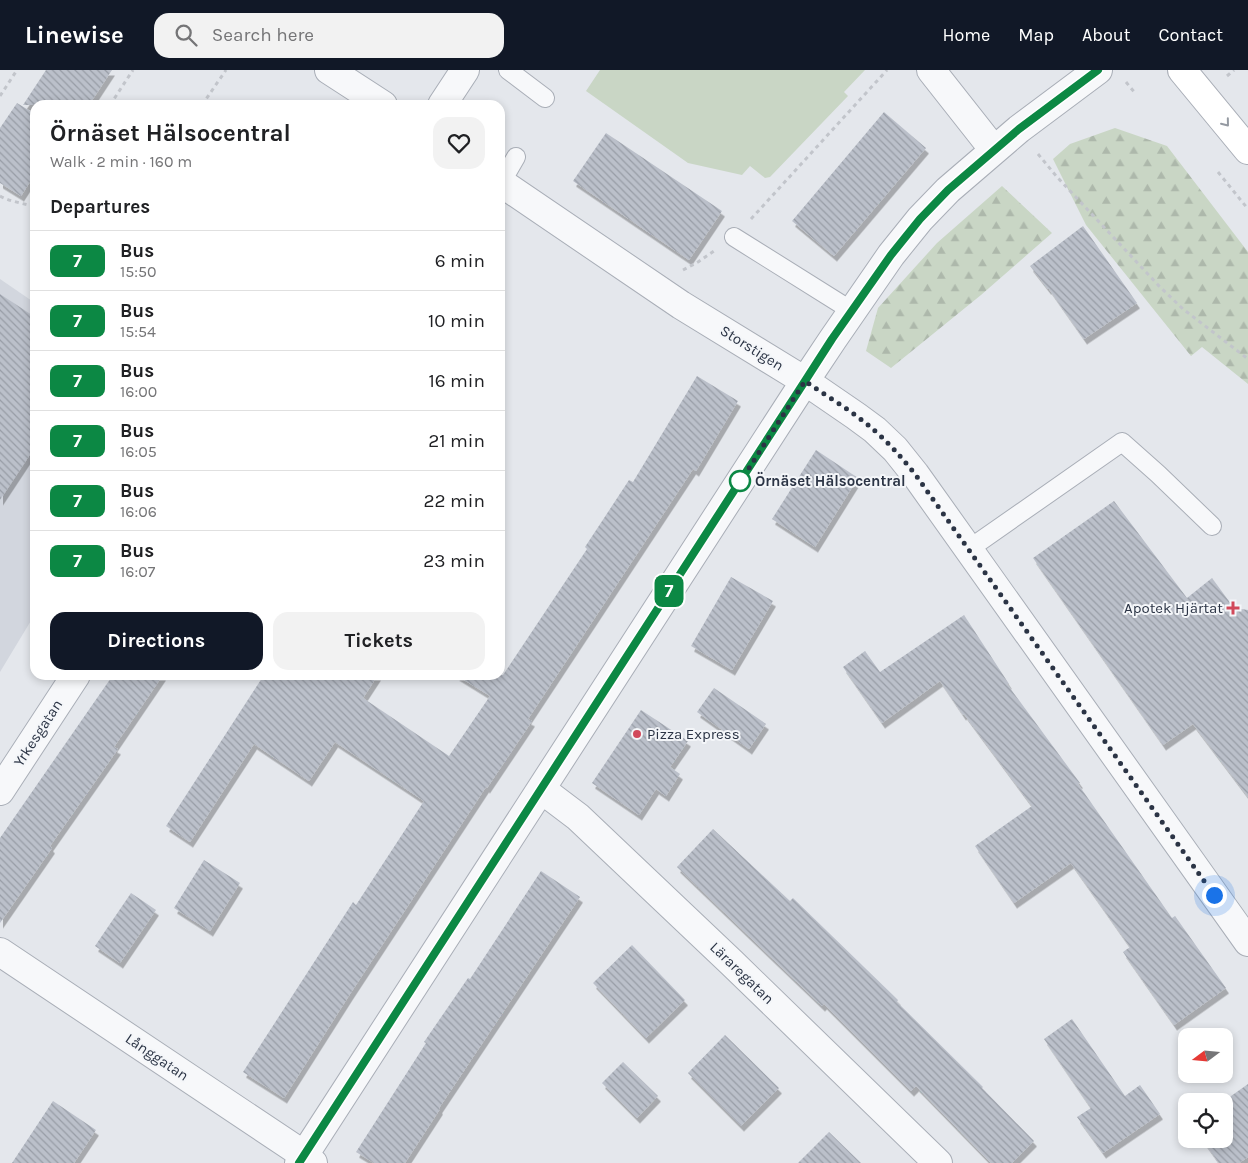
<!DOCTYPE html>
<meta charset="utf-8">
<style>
body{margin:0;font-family:Karla,sans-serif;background:#f2f2f2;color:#202124;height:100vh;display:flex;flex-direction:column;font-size:19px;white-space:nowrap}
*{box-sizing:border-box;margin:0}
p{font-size:16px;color:#757577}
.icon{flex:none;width:28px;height:28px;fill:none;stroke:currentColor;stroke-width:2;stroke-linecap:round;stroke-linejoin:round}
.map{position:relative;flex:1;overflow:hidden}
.side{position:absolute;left:30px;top:30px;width:475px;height:580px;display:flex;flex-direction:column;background:#fff;border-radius:15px;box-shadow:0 2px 8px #0003}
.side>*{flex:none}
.badge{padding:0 10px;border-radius:8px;font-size:18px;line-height:32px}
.needle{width:32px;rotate:254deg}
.buttons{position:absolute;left:1178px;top:958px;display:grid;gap:10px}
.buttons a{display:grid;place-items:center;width:55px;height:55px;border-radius:10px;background:#fff;box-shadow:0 2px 8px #0003;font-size:25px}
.you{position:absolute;width:25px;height:25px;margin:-12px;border:4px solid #fff;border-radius:50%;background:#1a73e8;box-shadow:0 0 0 8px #1a73e833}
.map>.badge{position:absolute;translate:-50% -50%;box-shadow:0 0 0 2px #fff}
h2{padding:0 20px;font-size:19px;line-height:45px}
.round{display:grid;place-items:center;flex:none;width:52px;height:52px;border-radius:15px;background:#f2f2f2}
.summary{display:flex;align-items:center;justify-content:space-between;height:85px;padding:0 20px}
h1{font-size:24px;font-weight:700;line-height:38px}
.button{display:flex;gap:10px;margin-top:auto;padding:10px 20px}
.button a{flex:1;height:58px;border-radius:15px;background:#111827;color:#fff;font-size:20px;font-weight:700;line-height:58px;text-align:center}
.button a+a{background:#f2f2f2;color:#202124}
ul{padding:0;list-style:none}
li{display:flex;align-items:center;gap:15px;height:60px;padding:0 20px;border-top:1px solid #e0e0e0}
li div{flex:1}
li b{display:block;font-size:19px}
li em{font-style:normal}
li .badge{min-width:55px;font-weight:700;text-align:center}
header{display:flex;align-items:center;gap:30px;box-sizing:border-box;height:70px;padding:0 25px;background:#111827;color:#fff}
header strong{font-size:24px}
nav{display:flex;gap:28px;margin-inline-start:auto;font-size:18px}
.search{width:350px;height:45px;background:#f2f2f2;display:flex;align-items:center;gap:12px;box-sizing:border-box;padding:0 18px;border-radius:15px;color:#757577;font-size:19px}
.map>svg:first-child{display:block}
.built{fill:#d2d6de}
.forest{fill:url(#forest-firs)}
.green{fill:#c9d6c5}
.building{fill:url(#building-back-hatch);filter:url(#shadow)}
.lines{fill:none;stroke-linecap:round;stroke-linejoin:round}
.service-casing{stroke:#a9aeb7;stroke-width:20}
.minor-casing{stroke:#a9aeb7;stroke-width:30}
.secondary-casing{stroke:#a9aeb7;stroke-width:30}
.path{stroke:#c2c5cb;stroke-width:3;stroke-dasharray:4 4;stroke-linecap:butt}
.service{stroke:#f7f8fa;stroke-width:18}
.minor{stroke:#f7f8fa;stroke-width:28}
.secondary{stroke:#fff;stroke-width:28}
.oneway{stroke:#959aa2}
.line-casing{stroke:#fff;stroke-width:11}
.line{stroke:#0c8844;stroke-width:8}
.walk{stroke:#2b3445;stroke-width:5;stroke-dasharray:0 9}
.stop-dot{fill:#fff;stroke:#0c8844;stroke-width:2.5}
.poi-dot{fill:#d1495b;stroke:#f4f6f9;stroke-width:2}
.labels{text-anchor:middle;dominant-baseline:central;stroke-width:4;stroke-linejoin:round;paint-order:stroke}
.street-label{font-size:15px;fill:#2b3445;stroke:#f4f6f9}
.stop-label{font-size:15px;font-weight:bold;fill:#2b3445;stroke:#f4f6f9;text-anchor:start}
.poi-label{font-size:15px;fill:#2b3445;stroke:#f4f6f9;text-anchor:end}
</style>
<header>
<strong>Linewise</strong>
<div class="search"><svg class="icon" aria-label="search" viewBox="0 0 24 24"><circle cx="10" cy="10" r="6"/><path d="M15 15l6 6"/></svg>Search here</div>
<nav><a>Home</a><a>Map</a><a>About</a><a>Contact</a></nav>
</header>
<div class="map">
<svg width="1248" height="1093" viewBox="0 0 1248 1093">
<defs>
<pattern id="forest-firs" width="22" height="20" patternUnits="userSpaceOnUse" patternTransform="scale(1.25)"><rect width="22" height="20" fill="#c9d6c5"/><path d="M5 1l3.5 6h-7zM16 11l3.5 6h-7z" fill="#adb8ab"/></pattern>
<pattern id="building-back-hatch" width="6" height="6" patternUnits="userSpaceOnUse" patternTransform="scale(1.25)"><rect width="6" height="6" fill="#bbc0ca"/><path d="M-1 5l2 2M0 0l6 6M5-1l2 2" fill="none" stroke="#989da6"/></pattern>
<filter id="shadow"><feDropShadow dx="3" dy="5.5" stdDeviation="0" flood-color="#0004"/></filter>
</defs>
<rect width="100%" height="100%" fill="#e4e7ec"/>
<path class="built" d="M 0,209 L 35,233 L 35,544 L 0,602 Z"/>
<path class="forest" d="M 1115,58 L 1167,76 L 1248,182 L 1248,314 L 1202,277 L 1191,286 L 1086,155 L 1053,89 L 1070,74 Z
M 1002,116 L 1052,163 L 981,225 L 891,298 L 866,281 L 878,238 L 937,173 Z"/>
<path class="green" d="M 600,0 L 865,0 L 844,22 L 848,26 L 770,107 L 765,108 L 750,96 L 742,105 L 688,93 L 586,21 Z"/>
<path class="building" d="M 46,0 L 112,0 L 89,35 L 23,35 Z
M 17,33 L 35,44 L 35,104 L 21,126 L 0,113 L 0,58 Z
M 884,42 L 926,78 L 834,186 L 792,151 Z
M 606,63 L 722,141 L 689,190 L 573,111 Z
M 1083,156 L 1137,233 L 1084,269 L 1049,219 L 1048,219 L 1030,196 Z
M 0,224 L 35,247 L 35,377 L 0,430 Z
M 697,306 L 738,331 L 696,401 L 693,399 L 528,649 L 532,651 L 487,718 L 486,717 L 350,924 L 284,1028 L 243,1002 L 353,832 L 356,835 L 424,731 L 335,672 L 309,711 L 254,674 L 190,772 L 166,756 L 264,605 L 378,605 L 363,628 L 449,686 L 490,626 L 456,605 L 503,605 L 587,479 L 585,477 L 629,410 L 633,412 Z
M 816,380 L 858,408 L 815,477 L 772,449 Z
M 1114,431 L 1187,528 L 1212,508 L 1234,538 L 1248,540 L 1248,727 L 1193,654 L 1163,675 L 1033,488 Z
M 731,507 L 773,531 L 732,600 L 691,576 Z
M 964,545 L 1009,614 L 1007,614 L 1080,713 L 1078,714 L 1172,848 L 1175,846 L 1226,918 L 1174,955 L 1123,882 L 1130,877 L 1071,793 L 1014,833 L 975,776 L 1032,736 L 964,644 L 963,645 L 940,611 L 882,653 L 843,597 L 865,581 L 880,602 Z
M 113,605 L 163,605 L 114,677 L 118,679 L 50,776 L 52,778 L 0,853 L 0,768 Z
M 714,618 L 766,654 L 749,679 L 697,642 Z
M 641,640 L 688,671 L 670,697 L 680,704 L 666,726 L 656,719 L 639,745 L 592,713 Z
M 713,759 L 790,831 L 793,828 L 898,930 L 897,932 L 983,1017 L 982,1018 L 1034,1071 L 1012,1093 L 991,1093 L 916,1016 L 911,1021 L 824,934 L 822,936 L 677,797 Z
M 204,790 L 240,813 L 210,861 L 174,838 Z
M 541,801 L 580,827 L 439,1038 L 440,1039 L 405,1093 L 374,1093 L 356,1082 L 426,973 L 424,972 L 468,908 L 470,909 Z
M 131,823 L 156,840 L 120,893 L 95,876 Z
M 632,875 L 685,930 L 646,968 L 593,913 Z
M 1072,949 L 1125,1026 L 1140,1015 L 1160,1044 L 1103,1083 L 1077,1047 L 1091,1038 L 1044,969 Z
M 725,965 L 779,1018 L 741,1056 L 688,1003 Z
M 623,992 L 658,1026 L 637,1048 L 602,1013 Z
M 1248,1014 L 1248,1087 L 1239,1093 L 1219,1093 L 1202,1069 L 1224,1069 L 1224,1031 Z
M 53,1031 L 96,1060 L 74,1093 L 12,1093 Z
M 829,1062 L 861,1093 L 798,1093 Z"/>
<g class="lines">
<g class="service-casing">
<path id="service" d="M 508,0 L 545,28
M 501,113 L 516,87
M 734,167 L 852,241
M 969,479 L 1122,372 L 1158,404 L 1212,456"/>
</g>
<g class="minor-casing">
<path id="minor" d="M 329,0 L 383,35
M 931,0 L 994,80
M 442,35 L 465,0
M 500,112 L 681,235 L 805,311 L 856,346 L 875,360 L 895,379 L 915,404 L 1248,872
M 541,719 L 578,747 L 732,893 L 938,1093
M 0,721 L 76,605
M 0,882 L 304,1085 L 313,1093
M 299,1093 L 805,311 L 833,269 L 891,185 L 920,149 L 948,120 L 1019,59 L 1098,0"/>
</g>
<g class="secondary-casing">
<path id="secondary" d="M 1182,0 L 1248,80"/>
</g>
<path class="path" d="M 1227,6 L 1234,0
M 1126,12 L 1135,23
M 0,26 L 17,0
M 110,35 L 133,0
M 202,35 L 226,0
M 1038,84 L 1057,107 L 1160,217 L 1183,239 L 1248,289
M 1218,102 L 1248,139
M 0,126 C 11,132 23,133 35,137
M 751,149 L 887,0
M 683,200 L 698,192 L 714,181"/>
<use href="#service" class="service"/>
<use href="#minor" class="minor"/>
<use href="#secondary" class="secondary"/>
</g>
<defs><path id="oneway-chevron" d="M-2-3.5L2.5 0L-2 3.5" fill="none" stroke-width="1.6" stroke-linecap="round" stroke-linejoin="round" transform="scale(1.25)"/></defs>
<use class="oneway" href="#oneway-chevron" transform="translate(1226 53) rotate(51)"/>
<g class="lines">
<g class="line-casing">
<path id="line" d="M 299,1093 L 805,311 L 832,269 L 891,185 L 920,149 L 948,120 L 1019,59 L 1098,0"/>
</g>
<use href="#line" class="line"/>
<path class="walk" d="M 740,411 L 740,412 L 805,311 C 828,327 854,342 875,361 C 890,374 902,388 915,404 L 1214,825"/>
</g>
<circle class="stop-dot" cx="740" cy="411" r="10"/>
<g class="poi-dot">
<path d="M1230.5 530.5h5v5h5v5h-5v5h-5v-5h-5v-5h5z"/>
<circle cx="637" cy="664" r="5"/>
</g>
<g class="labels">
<g class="street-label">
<text transform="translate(752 278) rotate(32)">Storstigen</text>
<text transform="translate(38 663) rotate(-57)">Yrkesgatan</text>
<text transform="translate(742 903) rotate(44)">Läraregatan</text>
<text transform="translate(157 987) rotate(34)">Långgatan</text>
</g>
<g class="stop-label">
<text x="755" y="411">Örnäset Hälsocentral</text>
</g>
<g class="poi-label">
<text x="1223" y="538">Apotek Hjärtat</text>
<text x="647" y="664" text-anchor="start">Pizza Express</text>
</g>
</g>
</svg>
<div class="buttons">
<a><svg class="needle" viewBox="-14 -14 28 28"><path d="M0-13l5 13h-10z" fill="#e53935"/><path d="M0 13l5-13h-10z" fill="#757577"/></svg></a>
<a><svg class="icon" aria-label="locate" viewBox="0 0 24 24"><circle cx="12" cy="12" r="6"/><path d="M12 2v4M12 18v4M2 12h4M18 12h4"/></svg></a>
</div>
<div class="you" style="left:1214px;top:825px"></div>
<b class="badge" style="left:669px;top:521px;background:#0c8844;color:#fff">7</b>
<section class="side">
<div class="summary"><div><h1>Örnäset Hälsocentral</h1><p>Walk · 2 min · 160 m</p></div><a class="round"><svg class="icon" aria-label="heart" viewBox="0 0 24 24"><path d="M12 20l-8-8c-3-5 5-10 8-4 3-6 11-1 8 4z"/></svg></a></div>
<h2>Departures</h2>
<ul>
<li><span class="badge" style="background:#0c8844;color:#fff">7</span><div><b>Bus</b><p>15:50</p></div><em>6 min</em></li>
<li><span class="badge" style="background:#0c8844;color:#fff">7</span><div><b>Bus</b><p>15:54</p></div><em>10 min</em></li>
<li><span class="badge" style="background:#0c8844;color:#fff">7</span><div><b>Bus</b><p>16:00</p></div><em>16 min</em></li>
<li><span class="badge" style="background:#0c8844;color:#fff">7</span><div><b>Bus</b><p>16:05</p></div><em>21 min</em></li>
<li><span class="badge" style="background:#0c8844;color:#fff">7</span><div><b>Bus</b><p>16:06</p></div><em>22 min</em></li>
<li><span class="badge" style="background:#0c8844;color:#fff">7</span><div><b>Bus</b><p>16:07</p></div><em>23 min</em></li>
</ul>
<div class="button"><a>Directions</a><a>Tickets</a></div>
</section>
</div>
